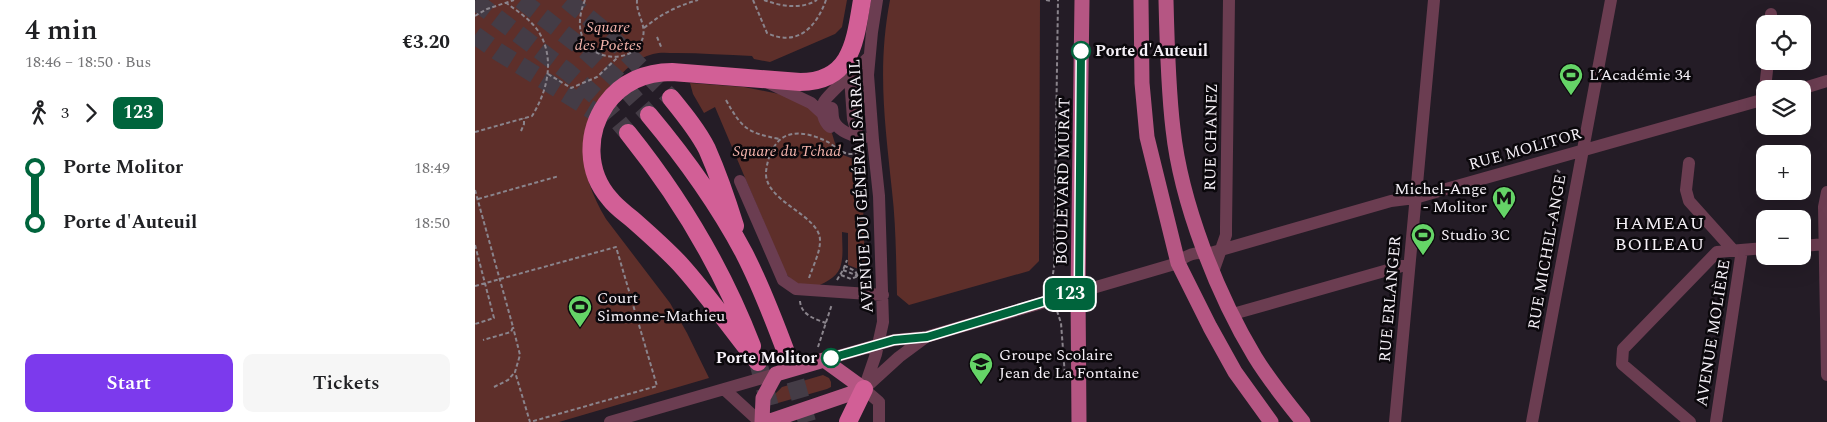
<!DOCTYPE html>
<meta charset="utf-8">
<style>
body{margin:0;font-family:Spectral,serif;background:#f6f6f6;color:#202124;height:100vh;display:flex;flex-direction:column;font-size:19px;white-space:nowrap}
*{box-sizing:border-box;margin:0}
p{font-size:16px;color:#757577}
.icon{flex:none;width:28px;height:28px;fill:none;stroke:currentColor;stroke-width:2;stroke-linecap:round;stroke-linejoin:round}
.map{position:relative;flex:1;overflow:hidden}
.sheet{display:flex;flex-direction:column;background:#fff;width:475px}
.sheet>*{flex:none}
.badge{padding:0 10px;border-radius:8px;font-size:18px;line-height:32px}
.controls{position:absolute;left:1281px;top:15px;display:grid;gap:10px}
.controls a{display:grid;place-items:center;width:55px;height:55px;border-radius:10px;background:#fff;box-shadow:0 5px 20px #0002;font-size:25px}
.map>.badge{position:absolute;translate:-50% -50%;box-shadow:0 0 0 2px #fff}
.legs{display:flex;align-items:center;gap:8px;height:55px;padding:0 25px;font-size:16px}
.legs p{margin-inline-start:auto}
.head{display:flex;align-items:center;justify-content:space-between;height:85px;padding:0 25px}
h1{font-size:28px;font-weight:600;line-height:38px}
.action{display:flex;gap:10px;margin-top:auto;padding:10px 25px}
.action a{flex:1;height:58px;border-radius:10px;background:#7c3aed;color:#fff;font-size:20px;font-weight:600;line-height:58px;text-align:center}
.action a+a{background:#f6f6f6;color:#202124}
ul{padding:0 25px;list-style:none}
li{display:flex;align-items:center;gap:18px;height:55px;font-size:19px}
li i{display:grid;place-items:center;width:8px;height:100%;margin:0 6px;background:currentColor}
li i::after{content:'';width:12px;height:12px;margin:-6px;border:4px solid;border-radius:50%;background:#fff}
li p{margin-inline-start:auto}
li:first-child i{background:linear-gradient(#0000 50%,currentColor 0)}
li:last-child i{background:linear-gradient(currentColor 50%,#0000 0)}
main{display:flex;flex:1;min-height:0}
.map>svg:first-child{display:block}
.green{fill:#5e2f2a}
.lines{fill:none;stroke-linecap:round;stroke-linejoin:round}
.highway-tunnel{stroke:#443c46;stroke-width:18;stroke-dasharray:18 9;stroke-linecap:butt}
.path{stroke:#8a848c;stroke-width:2;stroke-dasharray:4 2.5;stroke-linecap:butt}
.minor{stroke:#6b3d51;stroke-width:12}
.major{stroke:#b55683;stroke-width:15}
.highway{stroke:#d25f96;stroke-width:18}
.line-1-casing{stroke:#fff;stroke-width:11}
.line-1{stroke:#00643c;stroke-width:8}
.stop-1-dot{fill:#fff;stroke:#00643c;stroke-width:2.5}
.labels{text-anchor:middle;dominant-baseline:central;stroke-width:5;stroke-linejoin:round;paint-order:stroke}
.park-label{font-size:16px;font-style:italic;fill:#f3b3ab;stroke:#0b080c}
.stop-label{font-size:16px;font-weight:bold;fill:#f6f1f8;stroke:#0b080c;text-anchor:start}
.poi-label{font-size:16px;fill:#f6f1f8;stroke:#0b080c;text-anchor:start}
.street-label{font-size:16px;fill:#f6f1f8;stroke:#0b080c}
.neighbourhood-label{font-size:18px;letter-spacing:1px;fill:#f6f1f8;stroke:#0b080c}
</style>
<main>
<section class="sheet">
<div class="head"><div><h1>4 min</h1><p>18:46 – 18:50 · Bus</p></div><b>€3.20</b></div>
<div class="legs"><svg class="icon" aria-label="walk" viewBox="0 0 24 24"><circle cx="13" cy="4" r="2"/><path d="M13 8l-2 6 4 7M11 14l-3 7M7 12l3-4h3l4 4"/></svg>3<svg class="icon" aria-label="forward" viewBox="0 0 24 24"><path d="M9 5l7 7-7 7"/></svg><b class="badge" style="background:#00643c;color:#fff">123</b></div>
<ul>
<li><i style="color:#00643c"></i><b>Porte Molitor</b><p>18:49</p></li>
<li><i style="color:#00643c"></i><b>Porte d'Auteuil</b><p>18:50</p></li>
</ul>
<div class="action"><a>Start</a><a>Tickets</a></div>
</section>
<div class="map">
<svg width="1352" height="422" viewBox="0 0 1352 422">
<rect width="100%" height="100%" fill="#241c26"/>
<path class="green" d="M 15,0 L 372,0 L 367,27 L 360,34 L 295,62 L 279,59 L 277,56 C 252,55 226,53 201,53 C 193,53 185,52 178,54 C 161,58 149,71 138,83 C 96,126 103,171 131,219 L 195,303 L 212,333 L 234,378 L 84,422 L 0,422 L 0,5 Z
M 415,0 L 565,0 L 564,261 L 554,271 L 434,305 L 422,295 C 421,260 421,225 417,191 C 410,123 402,68 415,0 Z
M 215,83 L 269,87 L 304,94 L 332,104 L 355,127 L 363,153 L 381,160 L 383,163 L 388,202 L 390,269 L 386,270 L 373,265 L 373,233 L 367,232 C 367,244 369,256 365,268 C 363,273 359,277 354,280 C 339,291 321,288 310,272 L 240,107 L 229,113 L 218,94 Z
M 348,375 L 354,378 L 356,382 L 356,387 L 352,389 L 303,403 L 299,402 L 298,396 L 307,387 Z"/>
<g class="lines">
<path class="highway-tunnel" d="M 46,0 L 111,51 L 145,82 L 174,115
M 92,0 L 132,33 L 196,98
M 0,1 L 93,72 L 125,100 L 153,133
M 0,35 L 22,51 L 136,122
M 313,355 L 332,422
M 283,362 L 299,422"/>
<path class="path" d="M 110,0 C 85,61 159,72 168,37 C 171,23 161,14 162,0
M 278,0 L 292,33 C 322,47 341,28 351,0
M 289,0 C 305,6 326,10 342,0
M 571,0 L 576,1
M 0,16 L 12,9 L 39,0
M 169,28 C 186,14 202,6 223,0
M 182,37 L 187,49
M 73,74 L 96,88 L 122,77 L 143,57
M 251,100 C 267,129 273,133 305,139
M 46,131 L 49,124 L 49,118
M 0,132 L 57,116 C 72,92 80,60 65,34 C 58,21 42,11 30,2
M 1082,170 L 1089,176
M 0,190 L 38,327 L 36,332 L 8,340
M 3,199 L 84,176
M 0,245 L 19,318 L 0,324
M 368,270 L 383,276 L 394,277
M 366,275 L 376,279 L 383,276 L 380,271 L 370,266
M 334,278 C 338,266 345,253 345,241 C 346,215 289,202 291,172 C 292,162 295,152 301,144 C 314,127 337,134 353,142 C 361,147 367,154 376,154 C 380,154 384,152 387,151
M 362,280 L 368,270 L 372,260
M 0,286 L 141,247 L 182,386 L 55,422 L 40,372 L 45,355 L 38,327
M 576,287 L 579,267 L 583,0
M 325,301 C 326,315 340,319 351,323
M 582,311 L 586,323 L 590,376
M 343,347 L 357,304
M 19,387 L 33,380 L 40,372"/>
<path class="minor" d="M 1296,24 L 1296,14
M 375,77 L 378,119 L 383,137
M 294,83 L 336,103 L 348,114
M 1290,89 L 1293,61
M 1326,89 L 1352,81
M 357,108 C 358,111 357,117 359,121 C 363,131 378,136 388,138
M 355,127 C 348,121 346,111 349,102 C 351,96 387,64 394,57
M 1214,163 L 1211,190 L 1214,201 L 1258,250
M 265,181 L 308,280 L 321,289 L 408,295
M 1352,192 L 1349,207 L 1352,375
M 1328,246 L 1350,244
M 738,272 L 751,235 L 751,227 L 754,0
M 758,314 L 934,264
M 349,360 L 419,340 L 451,337 L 703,263 C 710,255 722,251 732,254 L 916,201 L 940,198 L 964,191 L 1290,99
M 390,388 L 424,357 L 451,337
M 249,389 L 285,422
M 389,389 L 401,354 L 408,322 L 404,196 L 398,140 L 393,75 L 397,32 L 402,0
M 389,389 L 404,402 L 404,422
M 135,422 L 301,374
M 920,422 L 959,0
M 1057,422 L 1136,0
M 1215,422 L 1147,364 L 1148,349 L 1242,252 L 1290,248
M 1241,422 L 1267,250"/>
<path class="major" d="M 666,0 L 667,83 L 672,137 L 703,263 L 735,327 L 760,372 L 796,422
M 691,0 C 692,43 693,87 698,129 C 706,203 742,294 780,357 C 794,380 811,401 828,422
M 287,422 L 288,398 L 301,374 L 349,360 L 389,389
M 292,422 L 389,389
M 604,422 L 603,291 L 607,0"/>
<path class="highway" d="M 196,98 C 209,114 223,131 232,149 C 243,174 252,200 260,226
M 174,115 C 210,158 243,204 269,253 C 286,286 299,320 312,355
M 153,133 C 205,198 247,268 277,346
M 283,362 C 257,330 233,295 205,264 C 190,248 174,234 157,219 C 150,213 141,207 135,199 C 111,172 111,133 131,104 C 147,82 171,72 197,72 L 325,82 C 377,82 380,41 387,0
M 373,422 L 389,389"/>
</g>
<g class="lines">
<g class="line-1-casing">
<path id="line-1" d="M 356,358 L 419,340 L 452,337 L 604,291 L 606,51"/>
</g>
<use href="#line-1" class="line-1"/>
</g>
<defs>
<g id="stadium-pin" transform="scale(1.25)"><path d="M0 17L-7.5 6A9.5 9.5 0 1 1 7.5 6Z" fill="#65d467" stroke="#0b080c"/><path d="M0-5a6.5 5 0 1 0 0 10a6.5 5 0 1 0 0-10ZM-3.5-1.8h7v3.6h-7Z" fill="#111"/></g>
<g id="metro-pin" transform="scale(1.25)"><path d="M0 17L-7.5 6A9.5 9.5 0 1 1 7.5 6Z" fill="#65d467" stroke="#0b080c"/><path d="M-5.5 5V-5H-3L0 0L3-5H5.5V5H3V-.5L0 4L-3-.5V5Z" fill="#111"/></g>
<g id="school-pin" transform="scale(1.25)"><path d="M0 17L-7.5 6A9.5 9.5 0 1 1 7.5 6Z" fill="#65d467" stroke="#0b080c"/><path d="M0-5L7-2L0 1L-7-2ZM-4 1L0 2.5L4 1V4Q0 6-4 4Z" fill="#111"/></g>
</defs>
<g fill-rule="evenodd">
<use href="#stadium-pin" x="1096" y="75"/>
<use href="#metro-pin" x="1029" y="198"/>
<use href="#stadium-pin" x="948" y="235"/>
<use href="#stadium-pin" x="105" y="307"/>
<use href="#school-pin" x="506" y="364"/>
</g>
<g class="stop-1-dot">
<circle cx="606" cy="51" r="9"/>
<circle cx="356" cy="358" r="9"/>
</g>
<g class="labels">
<g class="park-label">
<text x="133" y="27">Square<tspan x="133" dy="18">des Poètes</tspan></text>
<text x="312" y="151">Square du Tchad</text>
</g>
<g class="stop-label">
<text x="620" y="51">Porte d'Auteuil</text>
<text x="342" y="358" text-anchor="end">Porte Molitor</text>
</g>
<g class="poi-label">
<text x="1114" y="75">L’Académie 34</text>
<text x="1012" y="189" text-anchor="end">Michel-Ange<tspan x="1012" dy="18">- Molitor</tspan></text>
<text x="966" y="235">Studio 3C</text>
<text x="122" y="298">Court<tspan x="122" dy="18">Simonne-Mathieu</tspan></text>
<text x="524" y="355">Groupe Scolaire<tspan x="524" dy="18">Jean de La Fontaine</tspan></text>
</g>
<g class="street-label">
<text transform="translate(736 137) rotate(-89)">RUE CHANEZ</text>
<text transform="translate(1050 149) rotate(-16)">RUE MOLITOR</text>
<text transform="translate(588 181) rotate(-89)">BOULEVARD MURAT</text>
<text transform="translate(386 186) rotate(-93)">AVENUE DU GÉNÉRAL SARRAIL</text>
<text transform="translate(1072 252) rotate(-80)">RUE MICHEL-ANGE</text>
<text transform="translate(915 299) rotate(-85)">RUE ERLANGER</text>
<text transform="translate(1238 333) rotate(-81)">AVENUE MOLIÈRE</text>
</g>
<g class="neighbourhood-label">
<text x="1185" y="223">HAMEAU<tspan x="1185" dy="21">BOILEAU</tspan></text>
</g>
</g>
</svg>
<div class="controls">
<a><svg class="icon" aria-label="locate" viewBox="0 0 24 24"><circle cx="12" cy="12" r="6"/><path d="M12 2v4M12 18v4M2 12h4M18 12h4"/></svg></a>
<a><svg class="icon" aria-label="layers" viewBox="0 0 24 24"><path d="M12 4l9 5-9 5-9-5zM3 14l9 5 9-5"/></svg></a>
<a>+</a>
<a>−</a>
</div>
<b class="badge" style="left:595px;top:294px;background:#00643c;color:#fff">123</b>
</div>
</main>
